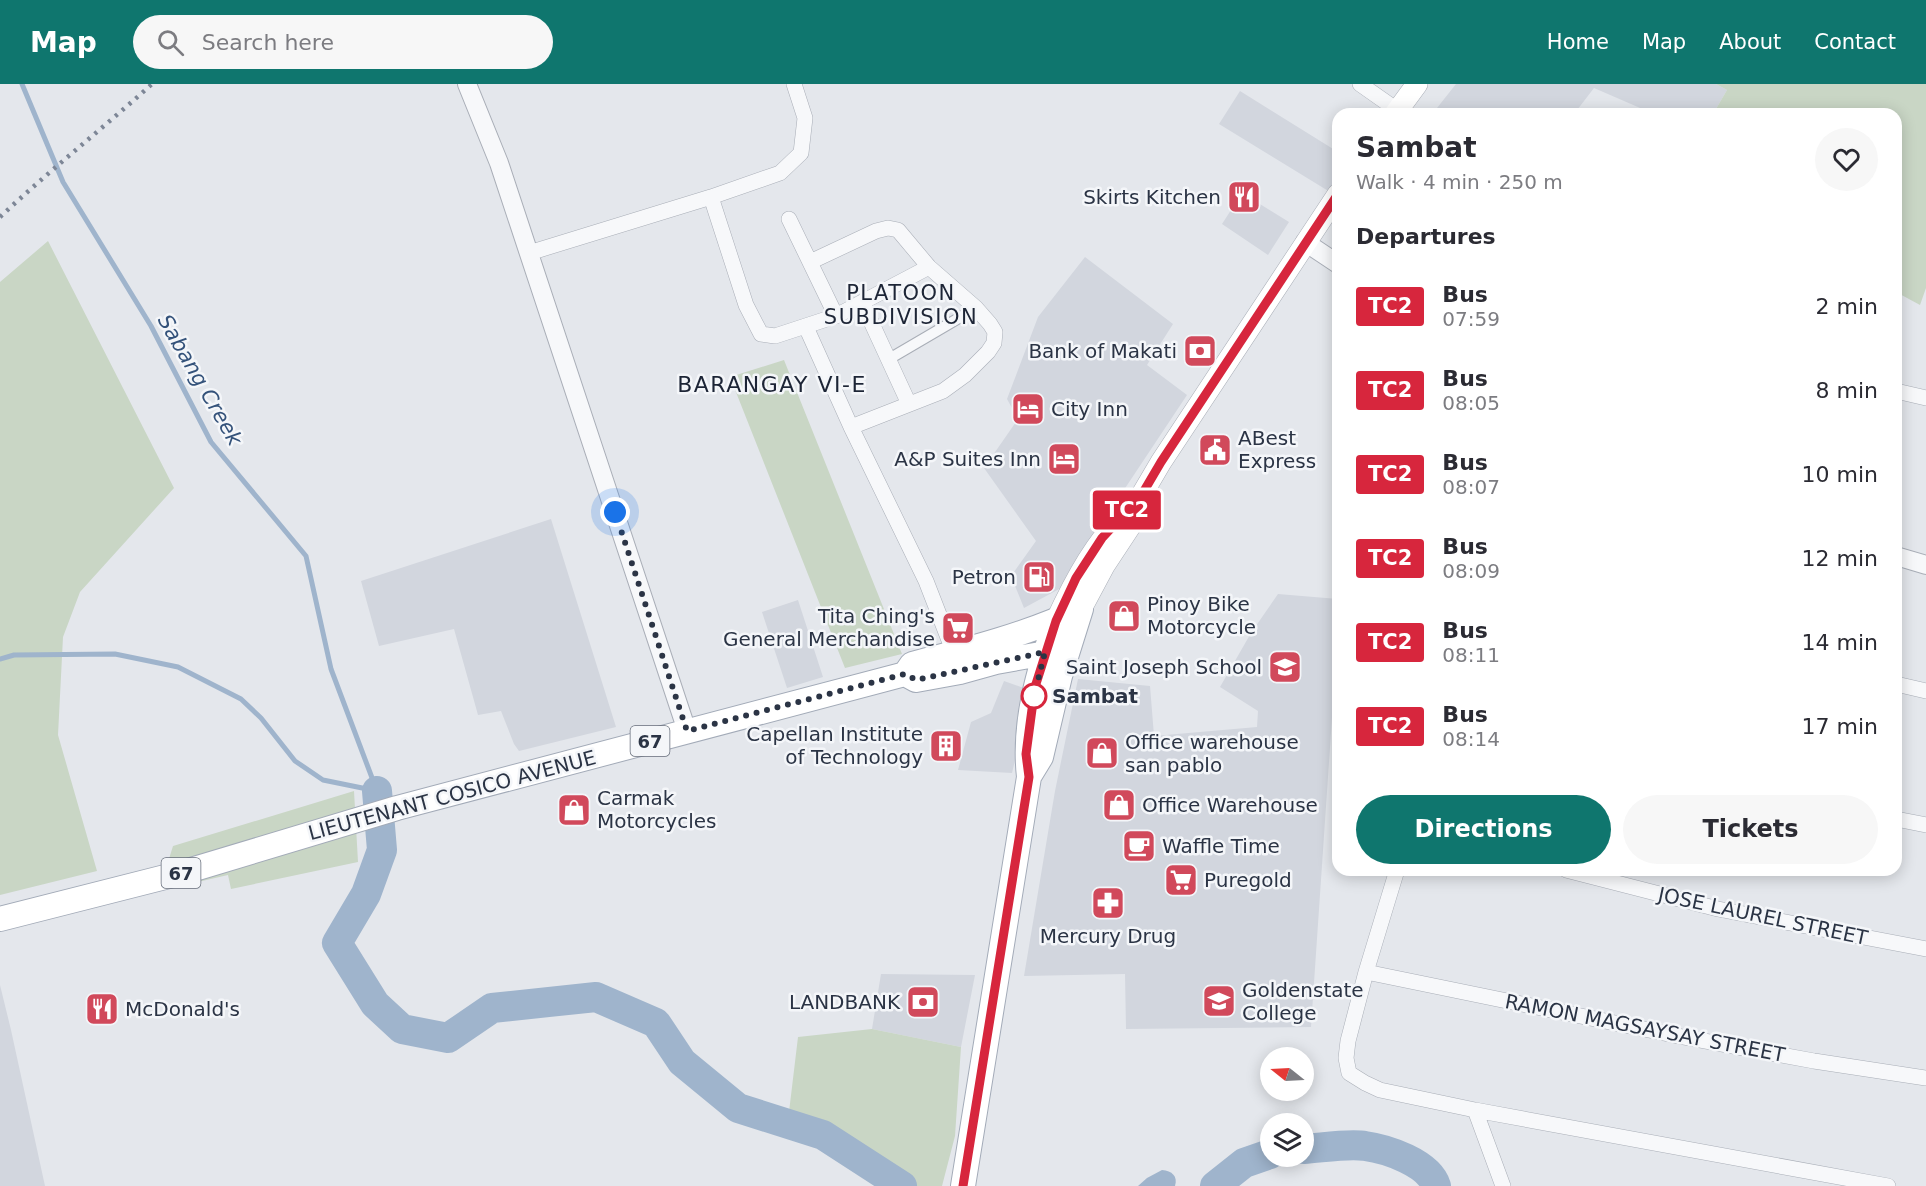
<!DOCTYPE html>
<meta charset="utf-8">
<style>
body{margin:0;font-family:"DejaVu Sans",sans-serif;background:#f7f7f7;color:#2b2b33;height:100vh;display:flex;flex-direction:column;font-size:22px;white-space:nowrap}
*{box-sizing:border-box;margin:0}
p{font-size:20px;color:#7c7c81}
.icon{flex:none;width:33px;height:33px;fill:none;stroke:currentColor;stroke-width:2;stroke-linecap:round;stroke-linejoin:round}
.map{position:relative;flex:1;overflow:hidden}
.side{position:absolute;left:1332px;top:24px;width:570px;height:768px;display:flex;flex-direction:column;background:#fff;border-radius:18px;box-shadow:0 3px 15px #0003}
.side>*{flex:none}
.badge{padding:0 12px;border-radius:4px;font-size:21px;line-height:39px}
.needle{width:39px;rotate:288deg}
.fabs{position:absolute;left:1260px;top:963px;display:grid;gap:12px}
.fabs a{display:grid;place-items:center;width:54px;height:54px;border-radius:50%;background:#fff;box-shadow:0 3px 15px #0003;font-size:30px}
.you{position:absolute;width:30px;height:30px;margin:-15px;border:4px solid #fff;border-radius:50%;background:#1a73e8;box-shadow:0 0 0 9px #1a73e833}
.map>.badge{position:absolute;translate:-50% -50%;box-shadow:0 0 0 3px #fff}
h2{padding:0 24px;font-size:22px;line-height:54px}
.round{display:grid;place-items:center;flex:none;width:63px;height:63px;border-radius:32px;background:#f7f7f7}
.summary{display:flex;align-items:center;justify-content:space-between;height:102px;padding:0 24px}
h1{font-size:28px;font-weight:800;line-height:45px}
.cta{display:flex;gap:12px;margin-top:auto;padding:12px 24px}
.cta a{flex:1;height:69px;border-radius:36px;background:#0f766e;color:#fff;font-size:24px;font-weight:800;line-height:69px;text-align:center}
.cta a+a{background:#f7f7f7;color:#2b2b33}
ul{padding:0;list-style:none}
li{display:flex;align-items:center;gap:18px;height:84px;padding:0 24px}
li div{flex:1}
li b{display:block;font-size:22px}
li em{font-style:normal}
li .badge{min-width:66px;font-weight:700;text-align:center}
header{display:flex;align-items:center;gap:36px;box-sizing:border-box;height:84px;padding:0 30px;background:#0f766e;color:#fff}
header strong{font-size:28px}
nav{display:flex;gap:33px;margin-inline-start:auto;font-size:21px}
.search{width:420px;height:54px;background:#f7f7f7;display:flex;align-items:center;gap:15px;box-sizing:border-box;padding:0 21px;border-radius:33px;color:#7c7c81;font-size:22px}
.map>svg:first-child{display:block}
.built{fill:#d2d6de}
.green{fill:#c9d6c5}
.water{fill:#9fb4cc}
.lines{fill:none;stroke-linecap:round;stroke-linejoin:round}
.stream{stroke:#9fb4cc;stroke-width:5}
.river{stroke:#9fb4cc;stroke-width:30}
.pedestrian-casing{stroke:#a9aeb7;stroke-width:12}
.minor-casing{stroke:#a9aeb7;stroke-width:16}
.tertiary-casing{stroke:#a9aeb7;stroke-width:20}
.secondary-casing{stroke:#a9aeb7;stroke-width:22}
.primary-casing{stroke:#a3abb8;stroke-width:26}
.pedestrian{stroke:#f7f8fa;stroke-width:10}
.minor{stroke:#f7f8fa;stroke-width:15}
.tertiary{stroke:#f7f8fa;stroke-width:18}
.secondary{stroke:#fff;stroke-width:21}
.primary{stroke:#fff;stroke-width:24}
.rail{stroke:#7d8696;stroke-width:4.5;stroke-dasharray:3 6;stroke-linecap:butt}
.line-casing{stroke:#fff;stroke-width:14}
.line{stroke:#d7263d;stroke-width:9}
.walk{stroke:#2b3445;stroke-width:6;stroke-dasharray:0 10.8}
.stop-dot{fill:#fff;stroke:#d7263d;stroke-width:3}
.labels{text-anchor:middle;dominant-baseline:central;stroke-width:5;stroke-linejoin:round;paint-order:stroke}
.shield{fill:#f4f6f9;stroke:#676e7b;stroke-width:1.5}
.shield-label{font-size:18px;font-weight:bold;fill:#2b3445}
.poi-label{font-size:20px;fill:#2b3445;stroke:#f4f6f9;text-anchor:start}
.stop-label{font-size:20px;font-weight:bold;fill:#2b3445;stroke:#f4f6f9;text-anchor:start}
.street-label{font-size:20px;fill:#2b3445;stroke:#f4f6f9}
.neighbourhood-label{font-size:21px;letter-spacing:1.5px;fill:#1d2536;stroke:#f4f6f9}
.water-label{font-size:21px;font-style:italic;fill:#34527a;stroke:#f4f6f9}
.quarter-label{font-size:22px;letter-spacing:1.5px;fill:#1d2536;stroke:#f4f6f9}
</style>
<header>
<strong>Map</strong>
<div class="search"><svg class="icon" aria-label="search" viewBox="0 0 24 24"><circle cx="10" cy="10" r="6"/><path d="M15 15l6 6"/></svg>Search here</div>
<nav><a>Home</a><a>Map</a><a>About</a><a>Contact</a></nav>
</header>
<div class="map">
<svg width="1926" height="1102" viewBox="0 0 1926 1102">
<rect width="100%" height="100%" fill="#e4e7ec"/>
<path class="built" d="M 1456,0 L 1716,0 L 1727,6 L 1713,30 L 1654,30 L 1594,4 L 1574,30 L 1500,30 L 1437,24 Z
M 1240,7 L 1338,68 L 1338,94 L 1330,108 L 1219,40 Z
M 1242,109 L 1289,138 L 1268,171 L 1222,140 Z
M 1085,173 L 1173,240 L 1147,281 L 1187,311 L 1084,466 L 1061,504 L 1024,524 L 1011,492 L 1036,457 L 984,384 L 1018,335 L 1007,315 L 1038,233 Z
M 551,435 L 616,643 L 519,667 L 514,660 L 501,627 L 478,631 L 454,545 L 379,562 L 361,497 Z
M 1278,510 L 1338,515 L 1338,633 L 1332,634 L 1311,943 L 1126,945 L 1125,890 L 1024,892 L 1055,707 L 1078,595 L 1150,602 L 1154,652 L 1257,643 L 1258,627 L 1220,603 L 1251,549 Z
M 798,516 L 823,593 L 787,604 L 762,528 Z
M 1004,597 L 1024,604 L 1029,617 L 1012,689 L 958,686 L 971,638 L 991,629 Z
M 881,890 L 975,891 L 961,963 L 872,945 Z
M 0,901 L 11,946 L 45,1102 L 0,1102 Z"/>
<path class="green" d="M 1716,0 L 1926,0 L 1926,204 L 1920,221 L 1896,208 L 1896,30 L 1713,30 L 1727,6 Z
M 48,157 L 174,404 L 80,508 L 63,553 L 58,651 L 97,787 L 0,811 L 0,198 Z
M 784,276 L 902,570 L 845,584 L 730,293 Z
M 354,707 L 358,778 L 231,805 L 228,791 L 159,807 L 173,762 Z
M 872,945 L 961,963 L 955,1052 L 942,1102 L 915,1102 L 854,1064 L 789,1028 L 798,953 Z"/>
<path class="water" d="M 1162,1086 C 1172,1087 1178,1092 1175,1102 L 1138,1102 L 1147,1094 Z"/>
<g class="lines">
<path class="stream" d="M 22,0 L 63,98 L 151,242 L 211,358 L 306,472 L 331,585 L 377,707
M 0,575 L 14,571 L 115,570 L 178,583 L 241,615 L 261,634 L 295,677 L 323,696 L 377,707"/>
<path class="river" d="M 377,707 L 382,766 L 366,810 L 337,859 L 375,920 L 402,945 L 448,954 L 492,924 L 596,913 L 656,939 L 682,978 L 738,1024 L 823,1051 L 902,1102
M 1304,1065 C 1321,1064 1349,1059 1365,1062 C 1387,1065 1429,1079 1436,1102
M 1215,1102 L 1244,1079 L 1270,1070"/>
<g class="pedestrian-casing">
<path id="pedestrian" d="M 889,275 L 976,224"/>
</g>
<g class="minor-casing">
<path id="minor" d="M 1360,0 L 1397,26
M 711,113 L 746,221 L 761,250 L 775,252 L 836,232 L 929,183
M 789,135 L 836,232
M 529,169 L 711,113 L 780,89 L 801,69 L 805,34 L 794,0
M 810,178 L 876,147 L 888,144 L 898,146 L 929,183 L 976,224 L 990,240 L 995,248 L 994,259 L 988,268 L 965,291 L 943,307 L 851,343
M 862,218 L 909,320
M 806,243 L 851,343 L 926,497 L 954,569
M 1896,307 L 1926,314
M 1896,600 L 1926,607
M 1896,735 L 1926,741
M 1397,786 L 1366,888 L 1348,957 L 1346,974 L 1349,989 L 1365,999 L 1380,1006 L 1475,1026 L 1888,1102
M 1566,786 L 1718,825 L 1926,865
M 1366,888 L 1683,953 L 1814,977 L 1926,994
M 1475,1026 L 1503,1102"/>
</g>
<g class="tertiary-casing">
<path id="tertiary" d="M 467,0 L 499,79 L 687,647
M 1305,158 L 1338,180
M 1896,472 L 1926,481"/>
</g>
<g class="secondary-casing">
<path id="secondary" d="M 1395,30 L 1417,0
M 1081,525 L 1104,482 L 1135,435 L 1141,412 L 1161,378 L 1338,110
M 1056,537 C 1076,494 1096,457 1130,423"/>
</g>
<g class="primary-casing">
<path id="primary" d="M 905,590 L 916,596 L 960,588 L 996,578 L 1057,567
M 1030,691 L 1041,673 L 1060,592 L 1081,525
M 0,835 L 181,789 L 397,724 L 905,590 L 912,580 C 970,565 1028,550 1081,525
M 963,1102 L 1029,693 C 1023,640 1038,587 1056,537"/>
</g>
<use href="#pedestrian" class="pedestrian"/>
<use href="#minor" class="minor"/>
<use href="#tertiary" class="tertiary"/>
<use href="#secondary" class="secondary"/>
<use href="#primary" class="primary"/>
<path class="rail" d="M 0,133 C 49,87 102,45 152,0"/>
</g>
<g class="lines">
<g class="line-casing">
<path id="line" d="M 963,1102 L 1029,693 L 1026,670 L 1035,603 L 1056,537 L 1076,494 L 1102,454 L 1141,412 L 1161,378 L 1338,110"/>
</g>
<use href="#line" class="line"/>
<path class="walk" d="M 615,428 L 687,647 L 905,590 L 916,596 L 1045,568 L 1034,612"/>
</g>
<defs>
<g id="restaurant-square" transform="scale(1.725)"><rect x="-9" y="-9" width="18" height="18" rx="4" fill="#d1495b" stroke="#f4f6f9"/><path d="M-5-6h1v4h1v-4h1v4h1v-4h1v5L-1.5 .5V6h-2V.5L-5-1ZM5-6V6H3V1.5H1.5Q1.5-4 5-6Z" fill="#fff"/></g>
<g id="bank-square" transform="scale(1.725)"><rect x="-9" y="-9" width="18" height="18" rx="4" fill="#d1495b" stroke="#f4f6f9"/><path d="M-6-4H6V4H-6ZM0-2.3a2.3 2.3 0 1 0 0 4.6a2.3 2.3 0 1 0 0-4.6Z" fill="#fff"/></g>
<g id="hotel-square" transform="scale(1.725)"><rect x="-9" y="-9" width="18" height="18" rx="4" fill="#d1495b" stroke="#f4f6f9"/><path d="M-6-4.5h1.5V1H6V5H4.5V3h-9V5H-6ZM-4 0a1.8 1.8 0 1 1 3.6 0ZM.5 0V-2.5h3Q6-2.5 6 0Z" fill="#fff"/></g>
<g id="civic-square" transform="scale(1.725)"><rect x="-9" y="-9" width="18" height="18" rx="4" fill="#d1495b" stroke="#f4f6f9"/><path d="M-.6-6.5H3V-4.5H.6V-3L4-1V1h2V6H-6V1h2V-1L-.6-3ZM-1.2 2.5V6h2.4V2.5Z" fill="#fff"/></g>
<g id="fuel-square" transform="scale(1.725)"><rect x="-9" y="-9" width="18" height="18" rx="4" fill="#d1495b" stroke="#f4f6f9"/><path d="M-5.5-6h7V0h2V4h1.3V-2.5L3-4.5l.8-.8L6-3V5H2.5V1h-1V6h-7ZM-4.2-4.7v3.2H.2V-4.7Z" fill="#fff"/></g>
<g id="shop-square" transform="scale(1.725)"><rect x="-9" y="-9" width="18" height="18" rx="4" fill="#d1495b" stroke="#f4f6f9"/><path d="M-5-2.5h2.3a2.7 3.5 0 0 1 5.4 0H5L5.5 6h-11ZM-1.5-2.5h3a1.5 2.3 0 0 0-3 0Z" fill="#fff"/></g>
<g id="supermarket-square" transform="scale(1.725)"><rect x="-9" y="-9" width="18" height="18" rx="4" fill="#d1495b" stroke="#f4f6f9"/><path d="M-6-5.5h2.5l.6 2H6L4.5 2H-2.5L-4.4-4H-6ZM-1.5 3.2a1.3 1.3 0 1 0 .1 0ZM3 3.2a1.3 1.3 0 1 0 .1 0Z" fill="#fff"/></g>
<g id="school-square" transform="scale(1.725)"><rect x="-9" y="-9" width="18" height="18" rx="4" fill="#d1495b" stroke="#f4f6f9"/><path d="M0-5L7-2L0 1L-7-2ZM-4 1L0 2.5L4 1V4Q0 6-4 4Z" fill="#fff"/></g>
<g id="building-square" transform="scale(1.725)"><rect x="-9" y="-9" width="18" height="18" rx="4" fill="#d1495b" stroke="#f4f6f9"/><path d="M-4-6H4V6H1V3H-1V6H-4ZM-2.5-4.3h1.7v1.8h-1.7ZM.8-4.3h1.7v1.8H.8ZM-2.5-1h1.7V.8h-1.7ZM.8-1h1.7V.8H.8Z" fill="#fff"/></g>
<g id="cafe-square" transform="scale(1.725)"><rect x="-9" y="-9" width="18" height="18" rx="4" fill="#d1495b" stroke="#f4f6f9"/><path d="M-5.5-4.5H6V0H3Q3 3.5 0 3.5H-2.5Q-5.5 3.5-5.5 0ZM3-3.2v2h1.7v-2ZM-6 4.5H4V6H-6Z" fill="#fff"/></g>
<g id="pharmacy-square" transform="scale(1.725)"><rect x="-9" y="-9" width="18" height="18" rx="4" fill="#d1495b" stroke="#f4f6f9"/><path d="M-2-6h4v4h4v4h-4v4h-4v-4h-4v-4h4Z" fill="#fff"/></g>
<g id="university-square" transform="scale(1.725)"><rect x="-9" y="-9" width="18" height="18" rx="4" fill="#d1495b" stroke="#f4f6f9"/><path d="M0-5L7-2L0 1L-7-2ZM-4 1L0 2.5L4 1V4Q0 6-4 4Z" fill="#fff"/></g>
</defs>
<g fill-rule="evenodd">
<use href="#restaurant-square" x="1244" y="113"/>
<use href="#bank-square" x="1200" y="267"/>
<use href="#hotel-square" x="1028" y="325"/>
<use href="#civic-square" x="1215" y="366"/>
<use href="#hotel-square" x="1064" y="375"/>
<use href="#fuel-square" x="1039" y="493"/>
<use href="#shop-square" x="1124" y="532"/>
<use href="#supermarket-square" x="958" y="544"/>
<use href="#school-square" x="1285" y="583"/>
<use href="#building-square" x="946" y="662"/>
<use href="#shop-square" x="1102" y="669"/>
<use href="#shop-square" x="1119" y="721"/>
<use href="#shop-square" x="574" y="726"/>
<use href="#cafe-square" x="1139" y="762"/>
<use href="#supermarket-square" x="1181" y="796"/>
<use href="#pharmacy-square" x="1108" y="819"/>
<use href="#university-square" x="1219" y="917"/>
<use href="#bank-square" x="923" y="918"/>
<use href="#restaurant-square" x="102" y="925"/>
</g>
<circle class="stop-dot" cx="1034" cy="612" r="12"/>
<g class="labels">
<g class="shield">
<rect x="630.5" y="642" width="39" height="30" rx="4.5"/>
<rect x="161.5" y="774" width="39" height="30" rx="4.5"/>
</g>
<g class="shield-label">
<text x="650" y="657">67</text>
<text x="181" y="789">67</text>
</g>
<g class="poi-label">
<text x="1221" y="113" text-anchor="end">Skirts Kitchen</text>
<text x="1177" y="267" text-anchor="end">Bank of Makati</text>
<text x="1051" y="325">City Inn</text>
<text x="1238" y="354">ABest<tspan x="1238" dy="23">Express</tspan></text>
<text x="1041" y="375" text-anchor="end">A&amp;P Suites Inn</text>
<text x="1016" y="493" text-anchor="end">Petron</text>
<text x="1147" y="520">Pinoy Bike<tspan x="1147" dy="23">Motorcycle</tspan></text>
<text x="935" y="532" text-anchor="end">Tita Ching's<tspan x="935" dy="23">General Merchandise</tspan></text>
<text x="1262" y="583" text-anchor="end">Saint Joseph School</text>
<text x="923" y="650" text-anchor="end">Capellan Institute<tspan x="923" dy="23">of Technology</tspan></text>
<text x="1125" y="658">Office warehouse<tspan x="1125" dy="23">san pablo</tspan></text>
<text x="597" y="714">Carmak<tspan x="597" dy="23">Motorcycles</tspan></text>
<text x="1142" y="721">Office Warehouse</text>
<text x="1162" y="762">Waffle Time</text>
<text x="1204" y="796">Puregold</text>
<text x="1108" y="852" text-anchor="middle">Mercury Drug</text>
<text x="1242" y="906">Goldenstate<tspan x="1242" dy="23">College</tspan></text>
<text x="900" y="918" text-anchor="end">LANDBANK</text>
<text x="125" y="925">McDonald's</text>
</g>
<g class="stop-label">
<text x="1052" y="612">Sambat</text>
</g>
<g class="street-label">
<text transform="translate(452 711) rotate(-15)">LIEUTENANT COSICO AVENUE</text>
<text transform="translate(1763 832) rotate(12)">JOSE LAUREL STREET</text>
<text transform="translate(1645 944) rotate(11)">RAMON MAGSAYSAY STREET</text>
</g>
<g class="neighbourhood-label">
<text x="901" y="209">PLATOON<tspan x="901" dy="24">SUBDIVISION</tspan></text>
</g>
<g class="water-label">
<text transform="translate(200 296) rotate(60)">Sabang Creek</text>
</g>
<g class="quarter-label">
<text x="772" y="300">BARANGAY VI-E</text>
</g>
</g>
</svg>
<div class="fabs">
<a><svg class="needle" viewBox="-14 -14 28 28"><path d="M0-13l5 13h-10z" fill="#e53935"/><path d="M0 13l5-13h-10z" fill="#7c7c81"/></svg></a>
<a><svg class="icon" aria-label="layers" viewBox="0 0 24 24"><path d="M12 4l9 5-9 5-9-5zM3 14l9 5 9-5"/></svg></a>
</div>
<div class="you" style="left:615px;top:428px"></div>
<b class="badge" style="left:1127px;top:426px;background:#d7263d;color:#fff">TC2</b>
<section class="side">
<div class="summary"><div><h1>Sambat</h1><p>Walk · 4 min · 250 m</p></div><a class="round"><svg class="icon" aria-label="heart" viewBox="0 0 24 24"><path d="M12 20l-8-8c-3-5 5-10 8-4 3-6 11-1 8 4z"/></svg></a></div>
<h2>Departures</h2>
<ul>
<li><span class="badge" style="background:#d7263d;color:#fff">TC2</span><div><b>Bus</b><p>07:59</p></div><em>2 min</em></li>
<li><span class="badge" style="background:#d7263d;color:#fff">TC2</span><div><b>Bus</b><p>08:05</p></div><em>8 min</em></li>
<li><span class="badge" style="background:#d7263d;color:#fff">TC2</span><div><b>Bus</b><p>08:07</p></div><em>10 min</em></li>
<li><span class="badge" style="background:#d7263d;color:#fff">TC2</span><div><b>Bus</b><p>08:09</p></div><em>12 min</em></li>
<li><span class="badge" style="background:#d7263d;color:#fff">TC2</span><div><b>Bus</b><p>08:11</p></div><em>14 min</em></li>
<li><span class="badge" style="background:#d7263d;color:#fff">TC2</span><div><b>Bus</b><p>08:14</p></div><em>17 min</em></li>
</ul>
<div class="cta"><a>Directions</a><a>Tickets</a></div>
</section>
</div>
